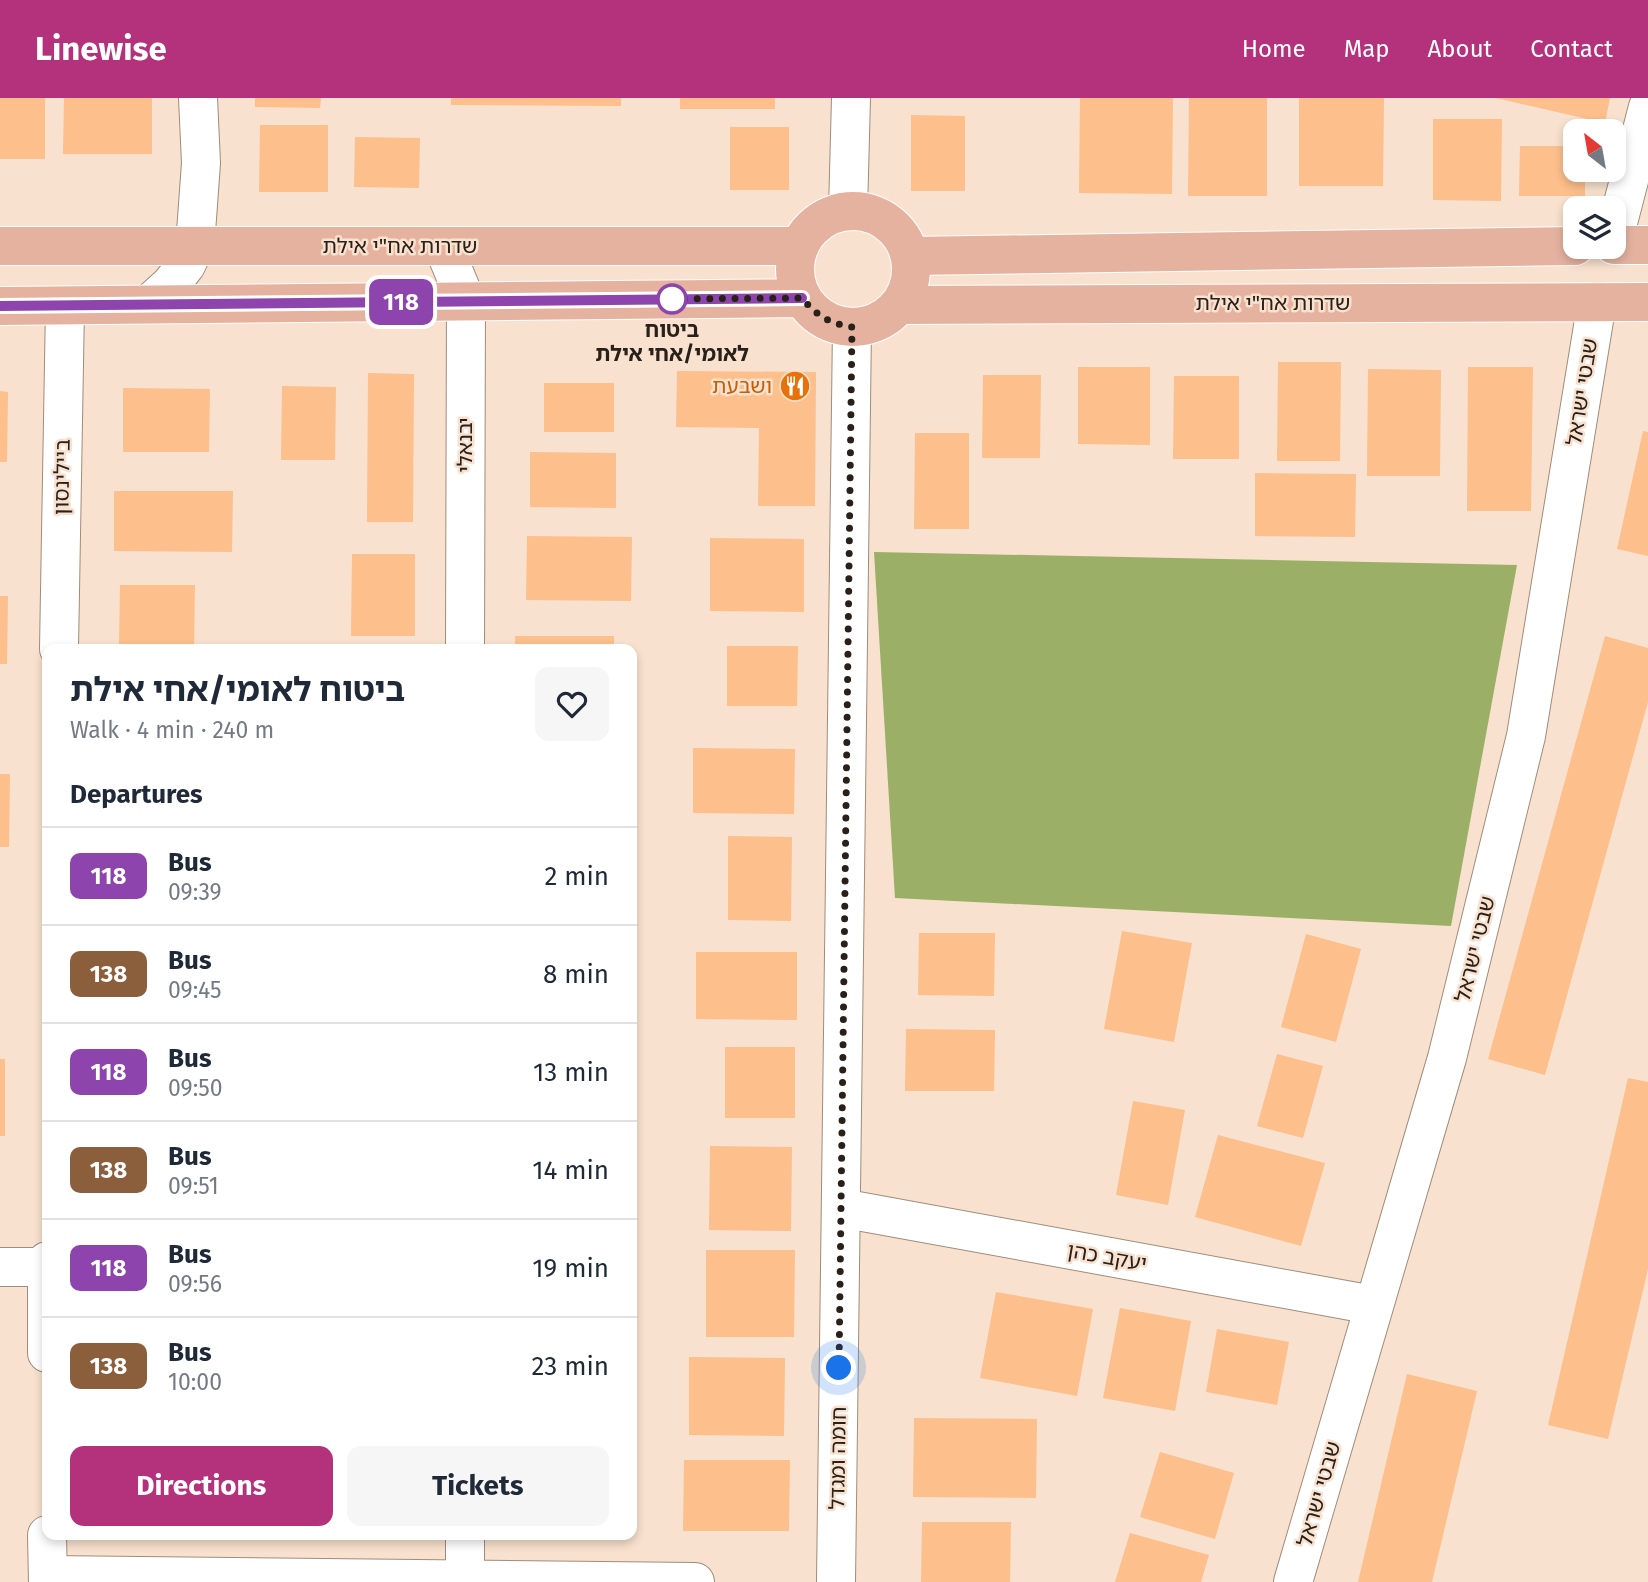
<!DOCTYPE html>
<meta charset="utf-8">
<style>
body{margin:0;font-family:"Fira Sans","Noto Sans Hebrew",sans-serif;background:#f6f6f7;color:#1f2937;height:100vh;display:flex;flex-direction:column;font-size:26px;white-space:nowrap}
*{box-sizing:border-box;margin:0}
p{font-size:23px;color:#747a83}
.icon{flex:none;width:38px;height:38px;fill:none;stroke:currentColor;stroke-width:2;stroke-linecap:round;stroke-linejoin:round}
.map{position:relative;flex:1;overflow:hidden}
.drawer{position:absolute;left:42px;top:546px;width:595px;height:896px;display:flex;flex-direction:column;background:#fff;border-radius:14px;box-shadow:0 4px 10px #0003}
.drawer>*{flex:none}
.badge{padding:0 14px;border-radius:10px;font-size:24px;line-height:46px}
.needle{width:46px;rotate:329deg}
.buttons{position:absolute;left:1563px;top:21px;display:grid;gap:14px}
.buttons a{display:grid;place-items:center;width:63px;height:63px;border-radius:14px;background:#fff;box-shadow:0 4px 10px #0003;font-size:35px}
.you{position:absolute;width:35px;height:35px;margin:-18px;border:5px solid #fff;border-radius:50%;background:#1a73e8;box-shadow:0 0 0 10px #1a73e833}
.map>.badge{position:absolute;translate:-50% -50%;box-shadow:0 0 0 4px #fff}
h2{padding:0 28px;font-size:26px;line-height:63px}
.round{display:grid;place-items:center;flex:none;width:74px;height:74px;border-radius:14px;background:#f6f6f7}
.head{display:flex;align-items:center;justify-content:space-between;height:119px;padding:0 28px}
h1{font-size:33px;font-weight:700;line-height:52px}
.button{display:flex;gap:14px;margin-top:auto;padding:14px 28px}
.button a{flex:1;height:80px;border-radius:14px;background:#b4327b;color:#fff;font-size:28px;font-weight:700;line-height:80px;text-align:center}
.button a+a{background:#f6f6f7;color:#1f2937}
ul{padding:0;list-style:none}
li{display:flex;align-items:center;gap:21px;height:98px;padding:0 28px;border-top:2px solid #e0e1e3}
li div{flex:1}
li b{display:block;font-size:26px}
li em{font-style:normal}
li .badge{min-width:77px;font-weight:700;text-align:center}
header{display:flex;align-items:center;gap:42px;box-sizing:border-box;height:98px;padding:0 35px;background:#b4327b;color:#fff}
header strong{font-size:33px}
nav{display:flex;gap:38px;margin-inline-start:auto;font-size:24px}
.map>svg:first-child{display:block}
.forest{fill:#9baf67}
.building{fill:#fdbf8b}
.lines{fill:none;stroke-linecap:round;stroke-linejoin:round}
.minor-casing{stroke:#a18c7b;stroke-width:40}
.major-casing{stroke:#fff;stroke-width:40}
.minor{stroke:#fff;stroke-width:38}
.major{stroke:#e5b2a0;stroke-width:38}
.line-casing{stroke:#fff;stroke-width:16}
.line{stroke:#8e44ad;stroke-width:10}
.walk{stroke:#292019;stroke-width:7;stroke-dasharray:0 12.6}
.stop-dot{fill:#fff;stroke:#8e44ad;stroke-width:3.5}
.labels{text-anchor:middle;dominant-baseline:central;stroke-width:5;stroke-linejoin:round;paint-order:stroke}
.street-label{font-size:21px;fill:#292019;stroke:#f8e1ce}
.stop-label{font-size:21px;font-weight:bold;fill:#292019;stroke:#f8e1ce}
.food-label{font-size:21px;fill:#c56008;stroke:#f8e1ce;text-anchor:end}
</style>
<header>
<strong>Linewise</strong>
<nav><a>Home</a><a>Map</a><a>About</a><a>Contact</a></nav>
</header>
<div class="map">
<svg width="1648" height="1484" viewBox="0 0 1648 1484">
<rect width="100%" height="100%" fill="#f8e1ce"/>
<path class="forest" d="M 874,454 L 1517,467 L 1451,828 L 895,800 Z"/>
<path class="building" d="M 0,0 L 45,0 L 45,61 L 0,61 Z
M 64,0 L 152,0 L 152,56 L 63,56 Z
M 255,0 L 321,0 L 320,10 L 255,9 Z
M 451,0 L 621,0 L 621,8 L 451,7 Z
M 680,0 L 775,0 L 775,11 L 680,11 Z
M 1080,0 L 1173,0 L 1172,96 L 1079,95 Z
M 1189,0 L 1267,0 L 1267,98 L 1188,98 Z
M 1299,0 L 1384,0 L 1383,88 L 1299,88 Z
M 1496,0 L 1610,0 L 1605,25 Z
M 911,17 L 965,18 L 965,93 L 911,93 Z
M 1433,21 L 1502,21 L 1501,103 L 1433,102 Z
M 260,27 L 328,27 L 328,94 L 259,94 Z
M 730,29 L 789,29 L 789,92 L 730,92 Z
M 355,39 L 420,40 L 419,90 L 354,89 Z
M 1520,48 L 1575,48 L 1575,72 L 1585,72 L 1585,98 L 1519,98 Z
M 1278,264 L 1341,264 L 1340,363 L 1277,363 Z
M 1078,269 L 1150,269 L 1150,347 L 1078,346 Z
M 1468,269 L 1533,269 L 1531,413 L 1467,413 Z
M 1368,271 L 1441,272 L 1440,378 L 1367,378 Z
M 677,273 L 816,274 L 815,408 L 758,408 L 759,330 L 676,329 Z
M 368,275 L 414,276 L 413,424 L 367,424 Z
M 983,277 L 1041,277 L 1040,360 L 982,360 Z
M 1174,278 L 1239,278 L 1239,361 L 1173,361 Z
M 544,285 L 614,285 L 614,334 L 544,334 Z
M 282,288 L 336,289 L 335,362 L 281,362 Z
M 123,290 L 210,291 L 209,354 L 123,354 Z
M 0,293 L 8,294 L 7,364 L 0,364 Z
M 1643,333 L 1648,334 L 1648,458 L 1617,451 Z
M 915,335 L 969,335 L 969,431 L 914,431 Z
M 530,354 L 616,355 L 616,410 L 530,409 Z
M 1255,375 L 1356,376 L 1355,439 L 1255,438 Z
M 114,393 L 233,393 L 232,454 L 114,453 Z
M 527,438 L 632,439 L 631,503 L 526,502 Z
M 710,440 L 804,441 L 804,514 L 710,513 Z
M 352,456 L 415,456 L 415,538 L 351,538 Z
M 120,487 L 195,487 L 194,548 L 119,547 Z
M 0,498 L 8,498 L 7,566 L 0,566 Z
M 515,538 L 614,538 L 614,551 L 515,551 Z
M 1605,538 L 1648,550 L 1648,604 L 1545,977 L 1488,961 Z
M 727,548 L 798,548 L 797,608 L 727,608 Z
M 693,650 L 795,651 L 794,716 L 693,715 Z
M 0,676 L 10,676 L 9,749 L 0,749 Z
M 728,738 L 792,739 L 791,823 L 728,822 Z
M 1122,833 L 1192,845 L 1174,944 L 1104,931 Z
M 919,835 L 995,835 L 994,898 L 918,897 Z
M 1306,836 L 1361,851 L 1336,944 L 1281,929 Z
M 696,854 L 797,854 L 797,922 L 696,921 Z
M 906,931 L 995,932 L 994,993 L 905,993 Z
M 725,949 L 795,949 L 795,1020 L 725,1020 Z
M 1277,956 L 1323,968 L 1303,1040 L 1257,1028 Z
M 0,961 L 5,961 L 5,1038 L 0,1038 Z
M 1628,980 L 1648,984 L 1648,1171 L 1608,1341 L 1548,1327 Z
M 1133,1003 L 1185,1012 L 1168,1107 L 1116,1097 Z
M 1218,1037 L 1325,1065 L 1301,1148 L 1195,1119 Z
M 710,1048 L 792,1049 L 791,1133 L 709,1132 Z
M 706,1152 L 795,1152 L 794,1239 L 706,1239 Z
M 996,1194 L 1093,1211 L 1077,1298 L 980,1280 Z
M 1120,1210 L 1191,1223 L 1175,1313 L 1103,1300 Z
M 1217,1231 L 1289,1244 L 1277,1307 L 1206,1294 Z
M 689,1259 L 785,1260 L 784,1338 L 689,1337 Z
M 1407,1276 L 1477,1293 L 1432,1484 L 1358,1484 Z
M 914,1320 L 1037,1321 L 1036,1400 L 913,1399 Z
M 1160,1354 L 1234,1375 L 1215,1441 L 1140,1419 Z
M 684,1362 L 790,1362 L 789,1433 L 683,1433 Z
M 922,1424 L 1011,1424 L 1010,1484 L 921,1484 Z
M 1130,1435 L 1209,1457 L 1201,1484 L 1115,1484 Z"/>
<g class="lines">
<g class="minor-casing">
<path id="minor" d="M 848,113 L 851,0
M 1614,140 L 1648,9
M 443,148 L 466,203 L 465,551
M 149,206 L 171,186 L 186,167 L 195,148 L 201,65 L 198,0
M 59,551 L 65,208
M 841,1110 L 1373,1207
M 47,1163 L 47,1255
M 0,1169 L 47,1169
M 47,1437 L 48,1484
M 48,1477 L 695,1484
M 465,1482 L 465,1437
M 836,1484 L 852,229
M 1293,1484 L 1447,960 L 1526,638 L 1597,204"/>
</g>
<g class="major-casing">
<path id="major" d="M795 171a58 58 0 1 1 116 0a58 58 0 1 1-116 0Z
M 1614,147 L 1648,147
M 0,148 L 800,148
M 910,158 L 1575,148
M 899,207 L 1648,204
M 0,208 L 802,200"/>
</g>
<use href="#minor" class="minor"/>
<use href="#major" class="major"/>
</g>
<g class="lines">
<g class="line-casing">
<path id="line" d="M 0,208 L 802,200"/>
</g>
<use href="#line" class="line"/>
<path class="walk" d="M 672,201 L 802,200 C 817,218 829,225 852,229 L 839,1270"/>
</g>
<defs>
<g id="restaurant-disc" transform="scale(1.575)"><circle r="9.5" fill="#e8710a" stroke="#f8e1ce"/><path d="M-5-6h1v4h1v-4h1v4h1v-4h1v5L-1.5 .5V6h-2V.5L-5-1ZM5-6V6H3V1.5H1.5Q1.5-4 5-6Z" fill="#fff"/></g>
</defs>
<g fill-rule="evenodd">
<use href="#restaurant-disc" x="795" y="288"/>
</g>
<circle class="stop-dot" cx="672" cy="201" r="14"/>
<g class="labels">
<g class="street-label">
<text x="400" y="148">שדרות אח"י אילת</text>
<text x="1273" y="205">שדרות אח"י אילת</text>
<text transform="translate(1582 294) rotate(-81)">שבטי ישראל</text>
<text transform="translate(465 347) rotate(-90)">יבנאלי</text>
<text transform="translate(62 379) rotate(-89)">ביילינסון</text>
<text transform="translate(1475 851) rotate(-76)">שבטי ישראל</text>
<text transform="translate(1107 1159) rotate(10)">יעקב כהן</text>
<text transform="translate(838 1360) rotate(-89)">חומה ומגדל</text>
<text transform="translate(1319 1396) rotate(-74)">שבטי ישראל</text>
</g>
<g class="stop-label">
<text x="672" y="232">ביטוח<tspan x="672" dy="24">לאומי/אחי אילת</tspan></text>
</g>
<g class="food-label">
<text x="772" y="288">ושבעת</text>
</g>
</g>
</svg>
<div class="buttons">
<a><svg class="needle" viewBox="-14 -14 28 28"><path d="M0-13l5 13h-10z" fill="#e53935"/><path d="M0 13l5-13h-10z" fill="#747a83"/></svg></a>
<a><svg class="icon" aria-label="layers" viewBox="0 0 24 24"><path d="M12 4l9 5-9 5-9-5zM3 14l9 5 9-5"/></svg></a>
</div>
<div class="you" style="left:839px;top:1270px"></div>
<b class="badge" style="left:401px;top:204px;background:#8e44ad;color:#fff">118</b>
<section class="drawer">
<div class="head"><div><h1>ביטוח לאומי/אחי אילת</h1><p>Walk · 4 min · 240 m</p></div><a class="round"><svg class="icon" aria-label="heart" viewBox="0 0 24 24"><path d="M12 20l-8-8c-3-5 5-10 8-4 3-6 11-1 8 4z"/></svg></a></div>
<h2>Departures</h2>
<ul>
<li><span class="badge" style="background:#8e44ad;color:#fff">118</span><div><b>Bus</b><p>09:39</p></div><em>2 min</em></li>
<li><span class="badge" style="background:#8b5e3c;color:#fff">138</span><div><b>Bus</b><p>09:45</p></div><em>8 min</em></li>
<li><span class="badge" style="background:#8e44ad;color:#fff">118</span><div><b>Bus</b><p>09:50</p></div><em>13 min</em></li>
<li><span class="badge" style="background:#8b5e3c;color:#fff">138</span><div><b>Bus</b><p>09:51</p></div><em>14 min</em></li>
<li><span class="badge" style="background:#8e44ad;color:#fff">118</span><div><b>Bus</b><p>09:56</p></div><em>19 min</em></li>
<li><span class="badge" style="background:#8b5e3c;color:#fff">138</span><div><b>Bus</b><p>10:00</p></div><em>23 min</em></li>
</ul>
<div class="button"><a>Directions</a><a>Tickets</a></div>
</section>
</div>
